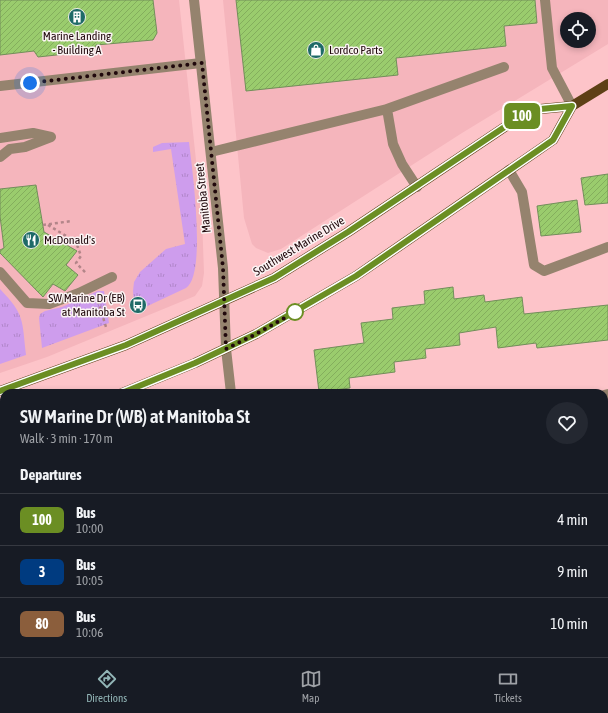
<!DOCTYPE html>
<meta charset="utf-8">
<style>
body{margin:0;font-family:"Asap Condensed",sans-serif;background:#242831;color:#f1f3f6;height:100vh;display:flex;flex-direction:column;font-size:15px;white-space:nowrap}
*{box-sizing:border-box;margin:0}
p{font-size:13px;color:#9ea1a6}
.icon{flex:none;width:22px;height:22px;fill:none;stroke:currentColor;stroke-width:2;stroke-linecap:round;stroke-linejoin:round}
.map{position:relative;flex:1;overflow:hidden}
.panel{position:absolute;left:0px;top:389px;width:608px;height:268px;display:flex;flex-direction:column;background:#171b24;border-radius:12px 12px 0 0;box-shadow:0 2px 6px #0003}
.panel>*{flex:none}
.badge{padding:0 8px;border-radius:6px;font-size:14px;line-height:26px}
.controls{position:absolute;left:560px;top:12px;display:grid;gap:8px}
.controls a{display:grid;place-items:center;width:36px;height:36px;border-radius:50%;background:#171b24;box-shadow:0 2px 6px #0003;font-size:20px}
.you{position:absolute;width:20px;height:20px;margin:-10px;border:3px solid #fff;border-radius:50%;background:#1a73e8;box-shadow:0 0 0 6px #1a73e833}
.map>.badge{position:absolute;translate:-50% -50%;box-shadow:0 0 0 2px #fff}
h2{padding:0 20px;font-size:15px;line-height:36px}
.round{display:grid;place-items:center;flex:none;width:42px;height:42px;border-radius:21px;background:#242831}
.summary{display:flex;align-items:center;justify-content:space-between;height:68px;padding:0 20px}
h1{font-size:19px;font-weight:600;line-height:30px}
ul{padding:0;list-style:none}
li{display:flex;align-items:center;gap:12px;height:52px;padding:0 20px;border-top:1px solid #363941}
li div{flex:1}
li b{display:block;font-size:15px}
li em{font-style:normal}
li .badge{min-width:44px;font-weight:700;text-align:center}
.tabs{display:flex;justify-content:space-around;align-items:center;height:56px;border-top:1px solid #363941;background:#171b24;font-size:11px;color:#9ea1a6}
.tabs a{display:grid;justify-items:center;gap:2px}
.tabs .on{color:#92b5b6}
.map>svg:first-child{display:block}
.built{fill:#f5b5bc;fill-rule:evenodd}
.grass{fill:url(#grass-tufts)}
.building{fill:url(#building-hatch);stroke:#728e5a}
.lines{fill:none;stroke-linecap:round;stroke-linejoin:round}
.path{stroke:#b38589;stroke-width:2.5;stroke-dasharray:3 3;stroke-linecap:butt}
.service{stroke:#95836e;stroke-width:10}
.minor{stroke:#95836e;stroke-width:10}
.primary{stroke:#5e4016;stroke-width:10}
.line-casing{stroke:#fff;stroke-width:9}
.line{stroke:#6b8e23;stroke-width:6}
.walk{stroke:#20080c;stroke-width:4;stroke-dasharray:0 7.2}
.stop-dot{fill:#fff;stroke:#6b8e23;stroke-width:2}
.labels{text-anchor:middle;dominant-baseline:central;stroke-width:3;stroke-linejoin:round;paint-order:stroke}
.poi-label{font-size:12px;fill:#20080c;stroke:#fbf4f4;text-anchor:start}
.street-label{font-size:12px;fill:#20080c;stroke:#fbf4f4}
</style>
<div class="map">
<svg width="608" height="657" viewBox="0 0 608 657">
<defs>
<pattern id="grass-tufts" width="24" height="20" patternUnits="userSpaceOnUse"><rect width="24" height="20" fill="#ce9ded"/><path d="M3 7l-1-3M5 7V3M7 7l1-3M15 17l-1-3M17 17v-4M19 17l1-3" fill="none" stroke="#b186ca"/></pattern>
<pattern id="building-hatch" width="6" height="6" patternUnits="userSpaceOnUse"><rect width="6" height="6" fill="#9acc6d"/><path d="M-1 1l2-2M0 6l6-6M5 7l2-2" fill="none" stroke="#84ae5d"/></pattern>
</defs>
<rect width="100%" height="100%" fill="#fdc4c9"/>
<path class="built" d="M 0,0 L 179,0 L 202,217 L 204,273 L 202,286 L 195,296 L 47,357 L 0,373 Z
M 223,0 L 608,0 L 608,44 L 462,133 L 281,249 L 268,253 L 256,248 L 252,244 L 244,218 ZM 567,19 L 589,19 L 589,41 L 567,41 Z"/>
<path class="grass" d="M 189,142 C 192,167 207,275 186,288 L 139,310 L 134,306 L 133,291 L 134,282 L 140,272 L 166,249 L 185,244 L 171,149 L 153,152 L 153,147 L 162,143 Z
M 0,289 C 25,315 22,320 26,355 L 0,364 Z
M 98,291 L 104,291 L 109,323 L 42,348 L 39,318 L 40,314 L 45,311 L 62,307 Z"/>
<path class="building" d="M 0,0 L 153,0 L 157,33 L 153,40 L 96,45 L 93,51 L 38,57 L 34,51 L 0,55 Z
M 236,0 L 535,0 L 537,23 L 504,26 L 506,46 L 396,58 L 398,75 L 246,91 Z
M 608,174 L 608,203 L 585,205 L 581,178 Z
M 36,185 L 44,232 L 77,251 L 66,265 L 78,275 L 65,291 L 53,284 L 43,297 L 0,253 L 0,250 L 4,248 L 0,216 L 0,189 Z
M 577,200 L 581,232 L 541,236 L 537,206 Z
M 453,287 L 454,299 L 484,295 L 485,302 L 522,297 L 524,314 L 608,305 L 608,340 L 537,348 L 536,343 L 498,348 L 496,327 L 459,333 L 460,345 L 425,349 L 426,358 L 394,362 L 395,372 L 349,378 L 350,388 L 319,392 L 314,350 L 364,343 L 361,323 L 393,319 L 392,308 L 425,304 L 424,291 Z"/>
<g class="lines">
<path class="path" d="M 43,225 L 72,221
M 48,225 L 76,242 L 81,256 L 76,263 L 86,273
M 98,301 L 106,327"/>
<path class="service" d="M 545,0 L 552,68 L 572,106
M 0,86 L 201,63
M 0,138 L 33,133 L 51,137
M 211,152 L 387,109
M 0,157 L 10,149 L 25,147 L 51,137
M 509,170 L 522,192 L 534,265 L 544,271 L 608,247
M 417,187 L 402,164 L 393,144 L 387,109 L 504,67
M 0,272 L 27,303 L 49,304 L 79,293 L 112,277
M 604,548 L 608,547
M 0,627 L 4,627"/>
<path class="minor" d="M 194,0 L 223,268 L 226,349 L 231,393
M 604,395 L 608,394
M 262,653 L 263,657"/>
<path class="primary" d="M 0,391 L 126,345 L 274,278 L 348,232 L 530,110 L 572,106 L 608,84
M 122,393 L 195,363 L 256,334 L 356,276 L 553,140 L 572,106
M 0,437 L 4,436"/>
</g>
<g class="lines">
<g class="line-casing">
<path id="line" d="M 0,391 L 126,345 L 274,278 L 348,232 L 530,110 L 572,106 L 553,140 L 356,276 L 256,334 L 195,363 L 122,393"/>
</g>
<use href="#line" class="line"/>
<path class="walk" d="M 30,83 L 202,63 L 223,268 L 226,349 L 256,334 L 295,312"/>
</g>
<defs>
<g id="building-disc" transform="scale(0.9)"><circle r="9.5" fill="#1e6a67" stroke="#fbf4f4"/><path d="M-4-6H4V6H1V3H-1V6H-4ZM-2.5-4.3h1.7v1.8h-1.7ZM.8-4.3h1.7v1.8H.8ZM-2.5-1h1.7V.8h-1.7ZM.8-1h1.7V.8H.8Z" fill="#fff"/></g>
<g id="shop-disc" transform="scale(0.9)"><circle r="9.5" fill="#1e6a67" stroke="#fbf4f4"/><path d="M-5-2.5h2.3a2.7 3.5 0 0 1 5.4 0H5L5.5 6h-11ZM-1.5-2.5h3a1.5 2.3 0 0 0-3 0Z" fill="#fff"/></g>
<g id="restaurant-disc" transform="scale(0.9)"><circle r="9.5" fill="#1e6a67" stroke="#fbf4f4"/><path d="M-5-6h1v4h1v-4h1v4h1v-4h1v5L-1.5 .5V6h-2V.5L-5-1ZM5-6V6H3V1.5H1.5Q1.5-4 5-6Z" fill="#fff"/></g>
<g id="bus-disc" transform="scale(0.9)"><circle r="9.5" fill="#1e6a67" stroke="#fbf4f4"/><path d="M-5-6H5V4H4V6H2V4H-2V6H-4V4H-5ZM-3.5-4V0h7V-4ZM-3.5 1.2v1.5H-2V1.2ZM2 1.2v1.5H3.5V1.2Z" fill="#fff"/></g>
</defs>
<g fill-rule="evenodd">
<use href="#building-disc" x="77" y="17"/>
<use href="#shop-disc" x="316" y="50"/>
<use href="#restaurant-disc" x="31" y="240"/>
<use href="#bus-disc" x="138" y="305"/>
</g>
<circle class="stop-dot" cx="295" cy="312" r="8"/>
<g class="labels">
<g class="poi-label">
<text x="77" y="36" text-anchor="middle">Marine Landing<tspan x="77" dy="14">- Building A</tspan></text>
<text x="329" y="50">Lordco Parts</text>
<text x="44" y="240">McDonald's</text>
<text x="125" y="298" text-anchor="end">SW Marine Dr (EB)<tspan x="125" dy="14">at Manitoba St</tspan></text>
</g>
<g class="street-label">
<text transform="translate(203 198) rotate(-96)">Manitoba Street</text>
<text transform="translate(299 246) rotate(-31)">Southwest Marine Drive</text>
</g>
</g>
</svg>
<div class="controls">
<a><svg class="icon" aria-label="locate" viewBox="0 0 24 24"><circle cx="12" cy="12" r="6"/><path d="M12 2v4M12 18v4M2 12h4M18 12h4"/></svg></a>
</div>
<div class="you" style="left:30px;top:83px"></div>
<b class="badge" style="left:522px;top:116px;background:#6b8e23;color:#fff">100</b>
<section class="panel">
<div class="summary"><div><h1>SW Marine Dr (WB) at Manitoba St</h1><p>Walk · 3 min · 170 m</p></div><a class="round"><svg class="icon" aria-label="heart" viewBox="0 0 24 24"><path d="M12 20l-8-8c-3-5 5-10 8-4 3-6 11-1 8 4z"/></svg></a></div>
<h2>Departures</h2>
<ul>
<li><span class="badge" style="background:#6b8e23;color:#fff">100</span><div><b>Bus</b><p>10:00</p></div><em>4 min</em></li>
<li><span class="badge" style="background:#003b80;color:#fff">3</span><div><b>Bus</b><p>10:05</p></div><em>9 min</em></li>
<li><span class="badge" style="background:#8b5e3c;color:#fff">80</span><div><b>Bus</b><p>10:06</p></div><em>10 min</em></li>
</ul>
</section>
</div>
<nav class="tabs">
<a class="on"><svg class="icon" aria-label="directions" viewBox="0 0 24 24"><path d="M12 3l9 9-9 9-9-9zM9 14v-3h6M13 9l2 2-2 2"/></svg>Directions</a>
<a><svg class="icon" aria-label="map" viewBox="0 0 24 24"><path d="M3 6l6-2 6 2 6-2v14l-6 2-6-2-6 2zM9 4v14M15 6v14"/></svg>Map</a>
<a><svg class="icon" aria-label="tickets" viewBox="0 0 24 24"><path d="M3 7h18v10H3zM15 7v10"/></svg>Tickets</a>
</nav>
